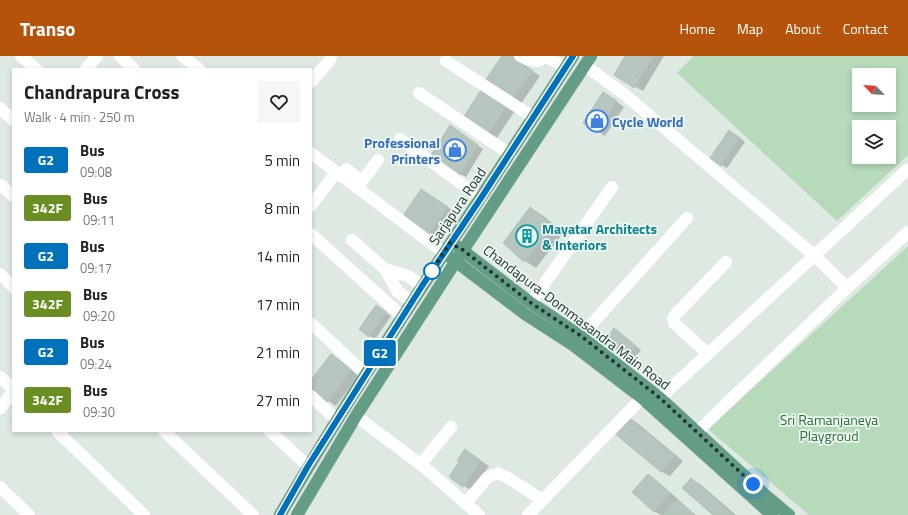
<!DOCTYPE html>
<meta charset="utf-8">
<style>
body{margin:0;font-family:"Titillium Web",sans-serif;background:#f6f6f6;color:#222;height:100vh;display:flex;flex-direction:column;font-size:15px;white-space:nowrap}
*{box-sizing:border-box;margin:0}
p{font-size:13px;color:#767676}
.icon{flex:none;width:22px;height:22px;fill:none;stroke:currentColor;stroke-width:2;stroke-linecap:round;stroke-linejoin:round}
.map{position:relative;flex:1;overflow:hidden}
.sheet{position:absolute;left:12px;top:12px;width:300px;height:364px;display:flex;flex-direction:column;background:#fff;border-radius:0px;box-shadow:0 2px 6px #0003}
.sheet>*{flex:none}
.badge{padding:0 8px;border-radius:3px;font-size:14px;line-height:26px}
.needle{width:26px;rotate:295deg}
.tools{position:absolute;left:852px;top:12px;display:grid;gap:8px}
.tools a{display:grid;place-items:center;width:44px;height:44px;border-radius:0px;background:#fff;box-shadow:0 2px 6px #0003;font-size:20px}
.you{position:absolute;width:20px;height:20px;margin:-10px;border:3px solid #fff;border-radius:50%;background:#1a73e8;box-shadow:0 0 0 6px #1a73e833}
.map>.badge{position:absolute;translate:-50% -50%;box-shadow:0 0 0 2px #fff}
.round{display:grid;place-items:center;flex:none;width:42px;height:42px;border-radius:0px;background:#f6f6f6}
.headline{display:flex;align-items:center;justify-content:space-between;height:68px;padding:0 12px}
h1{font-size:19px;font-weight:700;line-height:30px}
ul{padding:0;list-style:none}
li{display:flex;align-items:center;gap:12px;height:48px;padding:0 12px}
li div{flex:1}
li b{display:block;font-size:15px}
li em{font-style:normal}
li .badge{min-width:44px;font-weight:700;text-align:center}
header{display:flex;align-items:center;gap:24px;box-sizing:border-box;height:56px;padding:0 20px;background:#b45309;color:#fff}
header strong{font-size:19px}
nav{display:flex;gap:22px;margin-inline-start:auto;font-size:14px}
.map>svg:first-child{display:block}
.green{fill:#b7dabb;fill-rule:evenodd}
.shadow{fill:#0003}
.building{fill:#b6c6be;stroke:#b1c2b8}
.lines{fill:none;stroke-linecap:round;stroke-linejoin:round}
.major-casing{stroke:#bcc3c0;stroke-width:13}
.minor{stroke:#fff;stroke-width:12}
.major{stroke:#649d85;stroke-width:12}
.line-casing{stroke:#fff;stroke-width:9}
.line{stroke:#0072bc;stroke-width:6}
.walk{stroke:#20382e;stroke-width:4;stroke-dasharray:0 7.2}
.stop-dot{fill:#fff;stroke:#0072bc;stroke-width:2}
.labels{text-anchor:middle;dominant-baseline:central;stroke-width:3.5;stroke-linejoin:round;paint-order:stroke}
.shop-label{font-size:14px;font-weight:bold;fill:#366cbe;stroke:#eef6f1;text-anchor:start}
.street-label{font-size:14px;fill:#20382e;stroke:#eef6f1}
.culture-label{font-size:14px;font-weight:bold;fill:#0d838f;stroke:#eef6f1;text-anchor:start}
.park-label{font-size:14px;fill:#2c6d3b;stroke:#eef6f1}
</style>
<header>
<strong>Transo</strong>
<nav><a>Home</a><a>Map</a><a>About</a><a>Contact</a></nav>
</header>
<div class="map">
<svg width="908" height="459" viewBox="0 0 908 459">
<rect width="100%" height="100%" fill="#dee9e2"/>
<path class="green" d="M 694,0 L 908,0 L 908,99 L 837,165 L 677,17 ZM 859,19 L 889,19 L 889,49 L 859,49 ZM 859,71 L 889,71 L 889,101 L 859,101 Z
M 908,190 L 908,459 L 809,459 L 708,373 Z"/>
<path class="shadow" d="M 503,0 L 511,0 L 540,20 L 520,49 L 512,44 Z
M 627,0 L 664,0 L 643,35 L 615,19 Z
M 490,40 L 514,56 L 497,82 L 488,78 Z
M 612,42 L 624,51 L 605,80 L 584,67 Z
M 455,74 L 483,93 L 466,121 L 460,118 Z
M 735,78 L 745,86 L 727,112 L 722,109 Z
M 430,139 L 455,156 L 438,182 L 404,160 Z
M 530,152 L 541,158 L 564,176 L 536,212 L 525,205 L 504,187 Z
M 381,253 L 391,260 L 375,283 L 370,280 Z
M 614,274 L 641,294 L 633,304 L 627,300 Z
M 331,299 L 359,319 L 336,350 L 311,333 L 311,326 Z
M 628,361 L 636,366 L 683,405 L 670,420 L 662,416 L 615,377 Z
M 466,395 L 489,410 L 472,435 L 450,421 L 460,406 Z
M 648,419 L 656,424 L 678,443 L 677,444 L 696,459 L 661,459 L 654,455 Z
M 691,423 L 700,428 L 736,459 L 715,459 Z"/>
<path class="building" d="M 502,0 L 512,0 L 533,15 L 511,45 L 484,26 Z
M 625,0 L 653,0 L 634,32 L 614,19 Z
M 481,34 L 507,50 L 488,78 L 463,62 Z
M 603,36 L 617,45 L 596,76 L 583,67 Z
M 450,69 L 478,89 L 460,119 L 431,99 Z
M 729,74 L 740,82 L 721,110 L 710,102 Z
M 421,133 L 448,151 L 429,178 L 403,160 Z
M 530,151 L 554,170 L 524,206 L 503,187 Z
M 376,249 L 386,256 L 369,281 L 359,273 Z
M 614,272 L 636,290 L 627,301 L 605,284 Z
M 331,298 L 352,314 L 327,346 L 311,334 L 311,324 Z
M 627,360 L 675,400 L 661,416 L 614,377 Z
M 465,393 L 481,405 L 463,431 L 449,421 L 459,406 L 457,405 Z
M 648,418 L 670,437 L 654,456 L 632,436 Z
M 691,422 L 734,459 L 713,459 L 682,432 Z
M 677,443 L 694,458 L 692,459 L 662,459 Z"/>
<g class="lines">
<g class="major-casing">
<path id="major" d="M 458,191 L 531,247 L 581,280 L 660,342 L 764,438 L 789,459
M 450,201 L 525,258 L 573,289 L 642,342 L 772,459
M 280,459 C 371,302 475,153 573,0
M 297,459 L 356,360 L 456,205 L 591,0"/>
</g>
<path class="minor" d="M 21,0 L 36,13
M 120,0 L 134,13
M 182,0 L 199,13
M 520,0 L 526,3 L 538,5 L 544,2 L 548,2 L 565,11
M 446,5 L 533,61
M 586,10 L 624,38 L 815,200 L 847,232
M 86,13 L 97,0
M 311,26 L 330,4 L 331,0
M 419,37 L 510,98
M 0,52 L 13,64
M 400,83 L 481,142
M 311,97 L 444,197
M 346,113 L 362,125
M 1,129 L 13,140
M 357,132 L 378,104
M 311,150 L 336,116
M 311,178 L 403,261
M 352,184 L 385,213 L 408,220 L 422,230
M 385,213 L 398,236 L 412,246
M 0,218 L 13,231
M 531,247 L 612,131
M 311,267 L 366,319
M 581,280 L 687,162
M 708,298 L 674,267 L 673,263 L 675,259 L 726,206
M 0,321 L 13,333
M 311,340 L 337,364
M 660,342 L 908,113
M 0,353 L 13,335
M 356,360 L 424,411 L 479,459
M 57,375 L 144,459
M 164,375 L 253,459
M 270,375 L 308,410
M 697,376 L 847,232 L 908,176
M 421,408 L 451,371
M 0,431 L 29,459
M 466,447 L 488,421 L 498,417 L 510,423 L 542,444
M 528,459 L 642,342"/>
<use href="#major" class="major"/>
</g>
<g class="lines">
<g class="line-casing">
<path id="line" d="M 280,459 L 308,410 L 422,230 L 481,142 L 573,0"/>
</g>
<use href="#line" class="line"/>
<path class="walk" d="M 432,215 L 429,219 L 450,187 L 463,194 L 531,247 L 581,280 L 660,342 L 753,428"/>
</g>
<defs>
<g id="shop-ring" transform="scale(1.15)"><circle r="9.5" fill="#eef6f1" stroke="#3f7fe0" stroke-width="1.5"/><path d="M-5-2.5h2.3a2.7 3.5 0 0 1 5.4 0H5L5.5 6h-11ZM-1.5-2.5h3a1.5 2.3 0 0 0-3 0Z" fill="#3f7fe0"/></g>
<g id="building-ring" transform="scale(1.15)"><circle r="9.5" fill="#eef6f1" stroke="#0f9aa8" stroke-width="1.5"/><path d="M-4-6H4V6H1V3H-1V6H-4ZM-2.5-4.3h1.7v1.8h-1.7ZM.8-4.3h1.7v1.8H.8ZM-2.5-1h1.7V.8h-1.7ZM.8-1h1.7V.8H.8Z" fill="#0f9aa8"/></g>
</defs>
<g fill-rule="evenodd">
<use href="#shop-ring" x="597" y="65"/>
<use href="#shop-ring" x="455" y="94"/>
<use href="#building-ring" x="527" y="180"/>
</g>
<circle class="stop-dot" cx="432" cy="215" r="8"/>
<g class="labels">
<g class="shop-label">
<text x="612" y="65">Cycle World</text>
<text x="440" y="86" text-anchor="end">Professional<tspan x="440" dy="16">Printers</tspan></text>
</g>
<g class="street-label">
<text transform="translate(457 150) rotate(-56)">Sarjapura Road</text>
<text transform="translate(577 261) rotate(37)">Chandapura-Dommasandra Main Road</text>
</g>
<g class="culture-label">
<text x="542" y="172">Mayatar Architects<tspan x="542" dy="16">&amp; Interiors</tspan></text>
</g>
<g class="park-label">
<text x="829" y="363">Sri Ramanjaneya<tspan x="829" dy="16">Playgroud</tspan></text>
</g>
</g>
</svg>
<div class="tools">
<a><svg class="needle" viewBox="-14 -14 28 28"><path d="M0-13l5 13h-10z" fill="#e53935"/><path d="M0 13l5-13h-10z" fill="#767676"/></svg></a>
<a><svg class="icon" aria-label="layers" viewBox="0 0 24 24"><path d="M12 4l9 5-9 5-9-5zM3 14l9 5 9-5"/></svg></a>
</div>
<div class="you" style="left:753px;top:428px"></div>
<b class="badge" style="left:380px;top:297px;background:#0072bc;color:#fff">G2</b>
<section class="sheet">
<div class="headline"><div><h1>Chandrapura Cross</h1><p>Walk · 4 min · 250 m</p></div><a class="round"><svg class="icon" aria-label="heart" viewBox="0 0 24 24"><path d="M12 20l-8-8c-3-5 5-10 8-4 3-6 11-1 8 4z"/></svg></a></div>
<ul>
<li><span class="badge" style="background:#0072bc;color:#fff">G2</span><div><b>Bus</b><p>09:08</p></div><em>5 min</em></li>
<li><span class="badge" style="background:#6b8e23;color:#fff">342F</span><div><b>Bus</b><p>09:11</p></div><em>8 min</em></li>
<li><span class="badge" style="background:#0072bc;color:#fff">G2</span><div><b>Bus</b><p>09:17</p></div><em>14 min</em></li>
<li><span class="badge" style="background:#6b8e23;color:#fff">342F</span><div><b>Bus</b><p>09:20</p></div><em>17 min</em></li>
<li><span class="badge" style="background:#0072bc;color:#fff">G2</span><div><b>Bus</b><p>09:24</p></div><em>21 min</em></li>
<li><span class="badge" style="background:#6b8e23;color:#fff">342F</span><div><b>Bus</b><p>09:30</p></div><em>27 min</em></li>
</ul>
</section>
</div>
